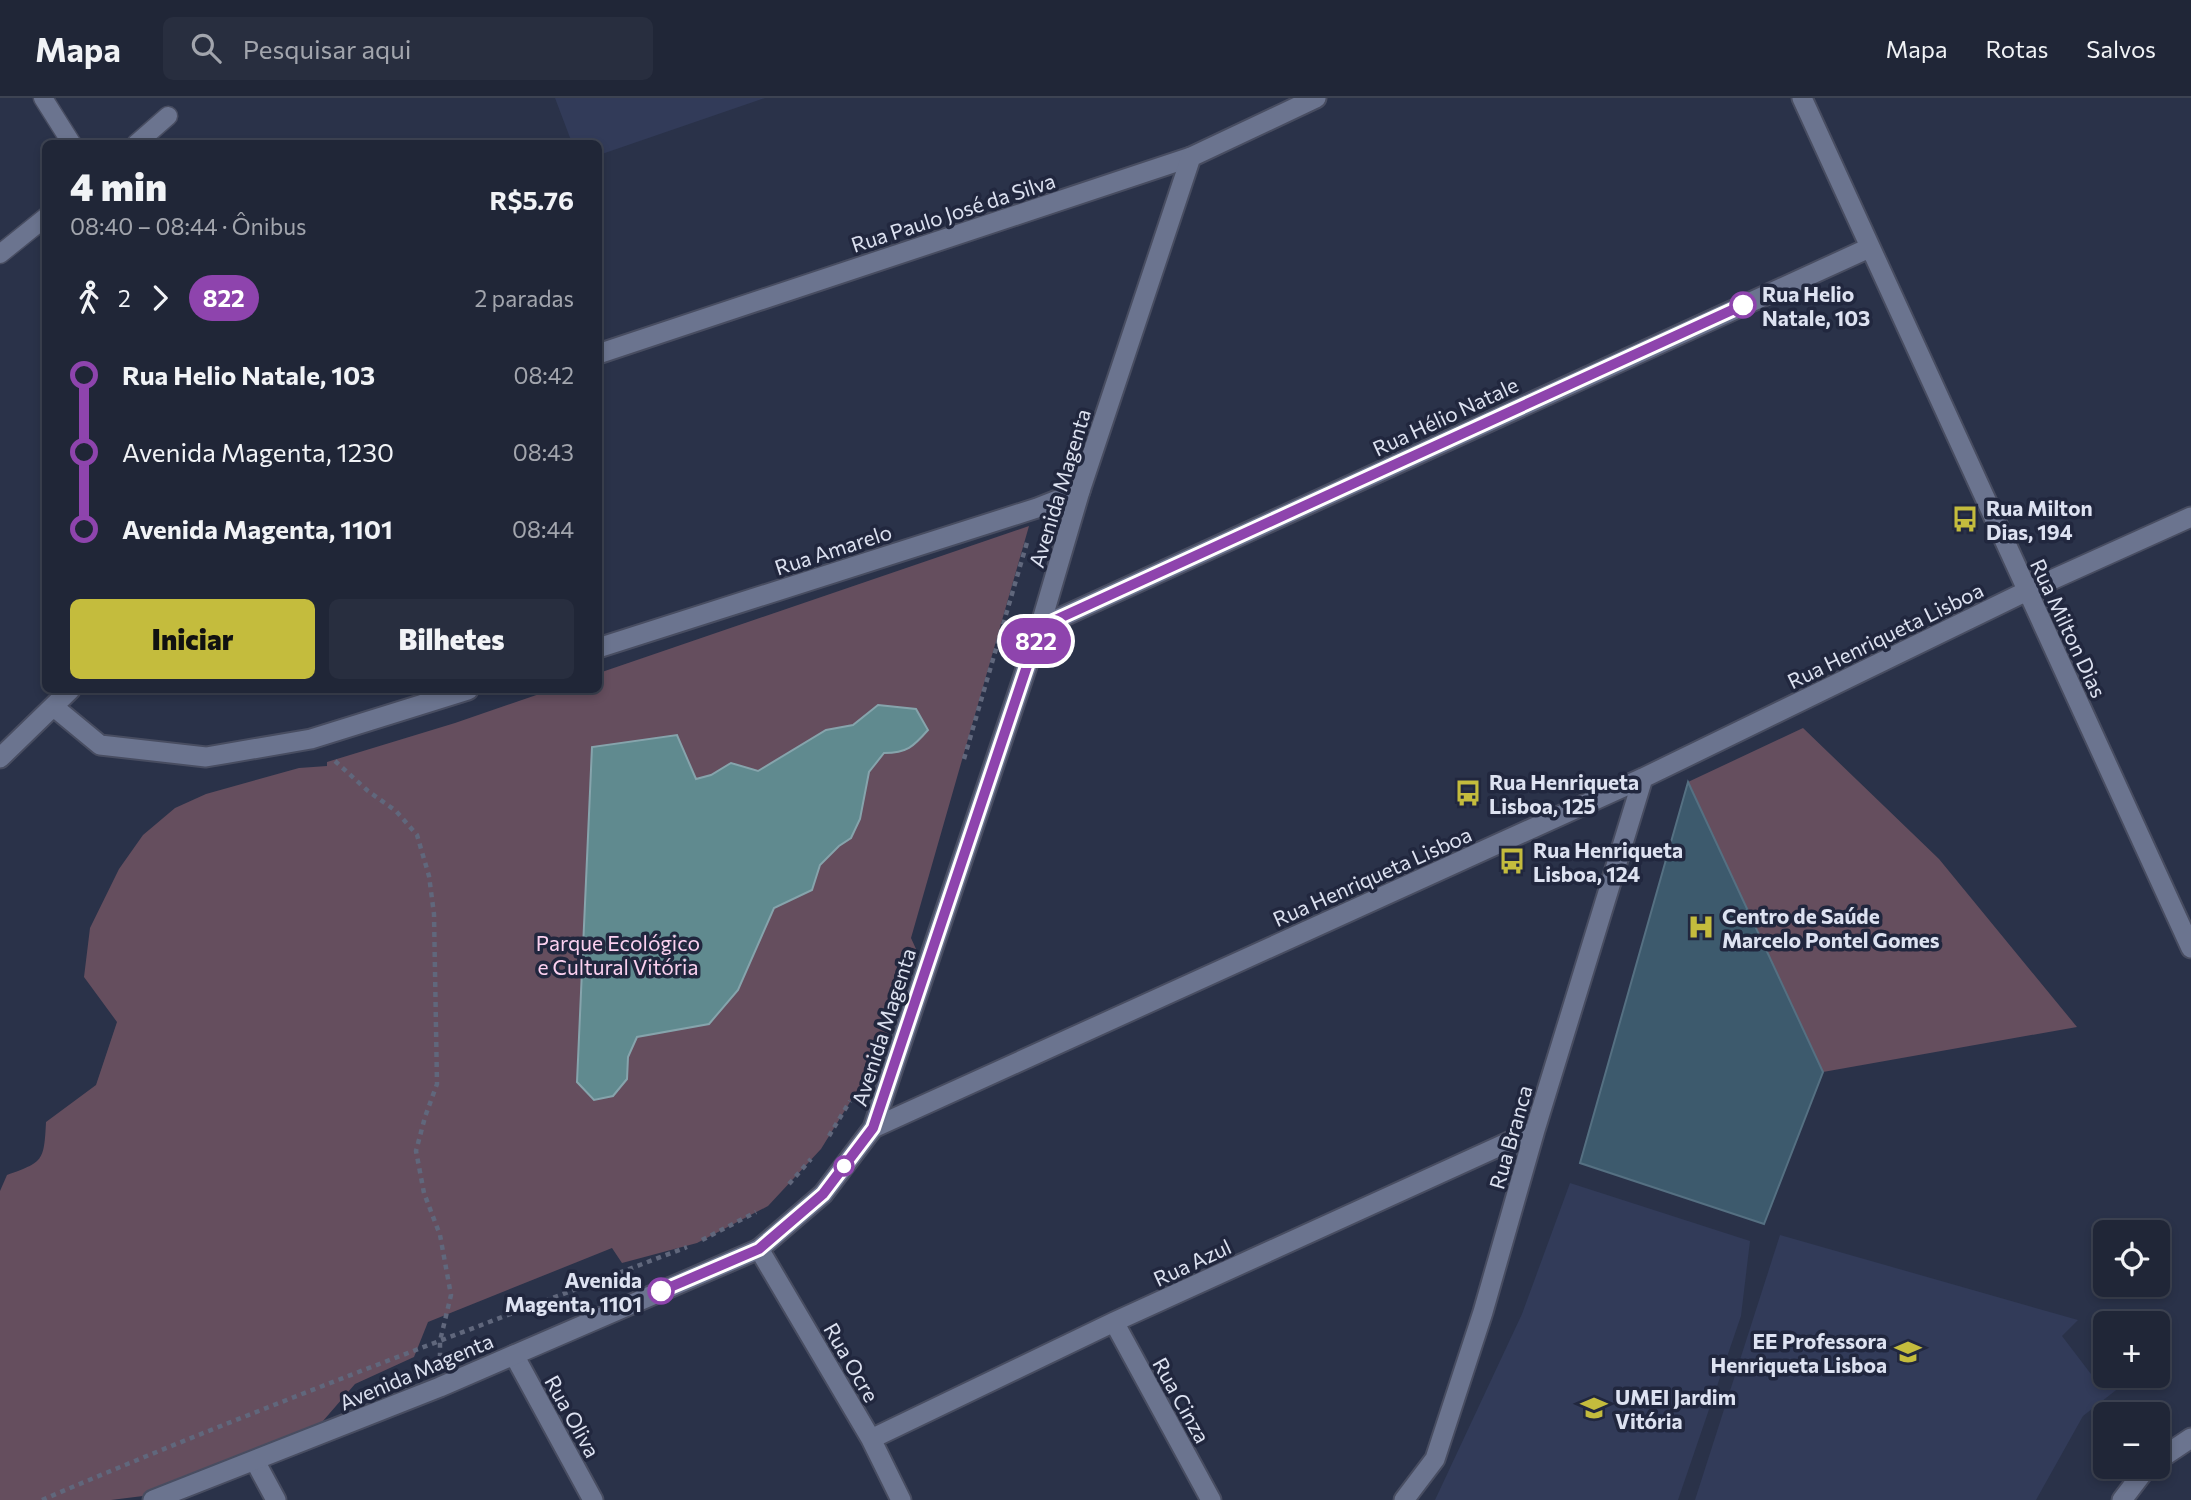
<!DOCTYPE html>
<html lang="pt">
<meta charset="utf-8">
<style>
body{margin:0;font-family:Commissioner,sans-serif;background:#282e3f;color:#f1f3f6;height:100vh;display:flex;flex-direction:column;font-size:26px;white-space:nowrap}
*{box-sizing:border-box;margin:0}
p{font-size:23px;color:#a2a5ad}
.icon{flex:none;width:38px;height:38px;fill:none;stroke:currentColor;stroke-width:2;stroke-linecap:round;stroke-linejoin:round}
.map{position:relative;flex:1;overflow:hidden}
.drawer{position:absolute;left:42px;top:42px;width:560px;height:553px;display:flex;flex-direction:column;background:#202637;border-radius:10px;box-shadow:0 4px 10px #0003,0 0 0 2px #3d4352}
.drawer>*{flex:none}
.badge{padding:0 14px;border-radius:23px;font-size:24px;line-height:46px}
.controls{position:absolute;left:2093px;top:1122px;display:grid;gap:14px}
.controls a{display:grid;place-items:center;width:77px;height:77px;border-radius:10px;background:#202637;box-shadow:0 4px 10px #0003,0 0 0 2px #3d4352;font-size:35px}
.map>.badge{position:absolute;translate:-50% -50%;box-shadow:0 0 0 4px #fff}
.legs{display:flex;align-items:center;gap:10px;height:77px;padding:0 28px;font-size:23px}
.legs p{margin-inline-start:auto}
.overview{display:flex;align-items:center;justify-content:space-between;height:119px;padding:0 28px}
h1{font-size:38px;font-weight:800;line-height:52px}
.button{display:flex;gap:14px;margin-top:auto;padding:14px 28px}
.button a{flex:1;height:80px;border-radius:10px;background:#c4bc3d;color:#111;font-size:28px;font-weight:800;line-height:80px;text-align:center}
.button a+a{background:#282e3f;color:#f1f3f6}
ul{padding:0 28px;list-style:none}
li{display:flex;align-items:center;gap:24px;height:77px;font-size:26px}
li i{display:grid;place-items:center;width:10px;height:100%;margin:0 9px;background:currentColor}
li i::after{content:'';width:18px;height:18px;margin:-9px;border:5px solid;border-radius:50%;background:#202637}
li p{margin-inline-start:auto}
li:first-child i{background:linear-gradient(#0000 50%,currentColor 0)}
li:last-child i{background:linear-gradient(currentColor 50%,#0000 0)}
header{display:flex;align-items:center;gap:42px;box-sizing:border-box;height:98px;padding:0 35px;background:#202637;border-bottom:2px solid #3d4352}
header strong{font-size:33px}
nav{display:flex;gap:38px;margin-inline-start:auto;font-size:24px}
.search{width:490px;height:63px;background:#282e3f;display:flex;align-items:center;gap:18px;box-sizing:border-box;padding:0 24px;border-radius:10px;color:#a2a5ad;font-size:26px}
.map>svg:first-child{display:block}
.built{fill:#323b59}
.green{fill:#654e5e}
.water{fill:#608a8f;stroke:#86a4ac;stroke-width:2}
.building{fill:#3d5a6d;stroke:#557082;stroke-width:2}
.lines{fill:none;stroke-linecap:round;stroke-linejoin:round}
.service-casing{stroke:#484d61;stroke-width:21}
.minor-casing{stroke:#484d61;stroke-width:23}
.tertiary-casing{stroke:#484d61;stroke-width:23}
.path{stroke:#60677c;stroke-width:4.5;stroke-dasharray:5 5;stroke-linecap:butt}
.service{stroke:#6b748f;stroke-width:18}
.minor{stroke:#6b748f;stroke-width:19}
.tertiary{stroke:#6b748f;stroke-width:19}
.line-1-casing{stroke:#fff;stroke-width:16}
.line-1{stroke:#8e44ad;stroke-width:10}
.stop-1-dot{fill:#fff;stroke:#8e44ad;stroke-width:3.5}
.labels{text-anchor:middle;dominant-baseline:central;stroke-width:7;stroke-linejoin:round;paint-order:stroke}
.street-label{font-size:21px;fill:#dde2f1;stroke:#21273e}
.stop-label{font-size:21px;font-weight:bold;fill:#dde2f1;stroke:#21273e;text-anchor:start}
.poi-label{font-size:21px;font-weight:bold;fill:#dde2f1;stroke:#21273e;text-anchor:start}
.park-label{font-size:21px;fill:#fcd1f0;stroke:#21273e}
</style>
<header>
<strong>Mapa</strong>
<div class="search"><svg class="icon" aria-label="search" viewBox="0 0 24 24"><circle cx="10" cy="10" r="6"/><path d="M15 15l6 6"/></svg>Pesquisar aqui</div>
<nav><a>Mapa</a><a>Rotas</a><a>Salvos</a></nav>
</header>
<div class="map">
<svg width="2191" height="1402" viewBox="0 0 2191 1402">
<rect width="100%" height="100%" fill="#2a3249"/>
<path class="built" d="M 555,0 L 765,0 L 599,57 L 598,46 L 572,45 Z
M 1570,1085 L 1750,1143 L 1741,1218 L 1678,1402 L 1435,1402 L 1522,1216 Z
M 1780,1137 L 2078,1222 L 2062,1238 L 2094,1280 L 2105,1270 L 2105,1278 L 2134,1278 L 2083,1318 L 2036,1402 L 1695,1402 Z"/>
<path class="green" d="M 1029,428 L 911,840 L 916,851 L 884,949 L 821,1051 L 768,1108 L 697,1145 L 622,1165 L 612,1150 L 428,1224 L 414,1259 L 355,1286 L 297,1353 L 167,1395 L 111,1402 L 0,1402 L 0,1093 L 7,1077 C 43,1064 44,1064 46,1024 L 96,987 L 117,924 L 84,879 L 90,830 L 119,771 L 143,737 L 175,710 L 206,696 L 299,670 L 327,668 L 327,664 L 455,625 L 551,592 L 598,592 L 599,575 Z
M 1803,630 L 1939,761 L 2077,929 L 1823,974 L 1688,684 Z"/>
<path class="water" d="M 878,607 L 916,611 L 928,632 C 913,649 907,655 884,655 L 869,674 L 860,721 L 851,740 L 839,748 L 820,767 L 812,792 L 774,810 L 738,892 L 709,926 L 637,939 L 628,959 L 627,981 L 613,998 L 594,1002 L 577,984 L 592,649 L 677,637 L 696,681 L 711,677 L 731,665 L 758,673 L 826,632 L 853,627 Z"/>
<path class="building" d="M 1688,684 L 1823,974 L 1764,1126 L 1580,1065 Z"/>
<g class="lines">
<g class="service-casing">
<path id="service" d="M 43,0 L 72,46
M 136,46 L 168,18
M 0,156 L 46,119"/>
</g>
<g class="minor-casing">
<path id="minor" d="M 1802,0 L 2191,850
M 598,256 L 1191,59
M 1040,529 L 1869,150
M 598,550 L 1037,410 L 1080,393
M 54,609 L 100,647 L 206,659 L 311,641 L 468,592
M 0,660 L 70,592
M 873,1030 L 1643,680 L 2027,493 L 2191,419
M 759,1151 L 871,1341 L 901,1402
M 1114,1224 L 1211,1402
M 514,1257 L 593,1402
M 871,1341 L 1114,1224 L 1535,1032
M 255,1363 L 276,1402
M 1404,1402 L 1435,1361 L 1483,1214 L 1535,1032 L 1643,680"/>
</g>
<g class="tertiary-casing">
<path id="tertiary" d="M 2158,1362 L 2191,1340
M 153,1402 L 440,1289 L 759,1151 L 823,1096 L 873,1030 L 1040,529 L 1080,393 L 1191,59 L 1316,0
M 2122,1402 L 2148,1368"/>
</g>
<path class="path" d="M 964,661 L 1028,441
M 335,663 L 368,693 L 396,713 L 417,737 L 429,778 L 434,816 L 437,986 L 425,1019 L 416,1053 L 424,1095 L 440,1137 L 451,1197 L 440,1243 L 440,1260
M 829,1038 L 850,1003
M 789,1086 L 811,1061
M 702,1142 L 756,1114
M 42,1402 C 254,1311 472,1231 687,1149"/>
<use href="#service" class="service"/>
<use href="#minor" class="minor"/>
<use href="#tertiary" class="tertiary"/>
</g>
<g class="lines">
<g class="line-1-casing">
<path id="line-1" d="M 661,1193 L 759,1151 L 823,1096 L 873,1030 L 1040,529 L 1743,207"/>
</g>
<use href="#line-1" class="line-1"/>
</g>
<defs>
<g id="bus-bare" transform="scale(2.1)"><path d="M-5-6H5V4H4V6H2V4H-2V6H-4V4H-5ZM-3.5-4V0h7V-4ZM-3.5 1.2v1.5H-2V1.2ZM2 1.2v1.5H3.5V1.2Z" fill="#c4bc3d" stroke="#21273e" stroke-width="2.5" paint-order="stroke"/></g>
<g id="hospital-bare" transform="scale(2.1)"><path d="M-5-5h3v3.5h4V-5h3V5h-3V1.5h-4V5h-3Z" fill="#c4bc3d" stroke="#21273e" stroke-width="2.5" paint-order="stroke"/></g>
<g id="school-bare" transform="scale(2.1)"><path d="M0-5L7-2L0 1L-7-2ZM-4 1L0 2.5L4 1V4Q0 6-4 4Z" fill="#c4bc3d" stroke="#21273e" stroke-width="2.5" paint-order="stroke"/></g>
</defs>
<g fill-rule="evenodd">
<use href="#bus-bare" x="1965" y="421"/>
<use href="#bus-bare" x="1468" y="695"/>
<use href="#bus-bare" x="1512" y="763"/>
<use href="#hospital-bare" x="1701" y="829"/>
<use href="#school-bare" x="1908" y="1254"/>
<use href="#school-bare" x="1594" y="1310"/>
</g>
<g class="stop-1-dot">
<circle cx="1743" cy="207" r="12"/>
<circle cx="844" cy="1068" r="9"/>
<circle cx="661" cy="1193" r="12"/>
</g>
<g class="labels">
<g class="street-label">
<text transform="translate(953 114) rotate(-18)">Rua Paulo José da Silva</text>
<text transform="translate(1445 318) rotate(-25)">Rua Hélio Natale</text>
<text transform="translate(1059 390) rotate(-73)">Avenida Magenta</text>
<text transform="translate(833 451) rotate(-18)">Rua Amarelo</text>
<text transform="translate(2069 530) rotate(65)">Rua Milton Dias</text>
<text transform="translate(1885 537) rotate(-26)">Rua Henriqueta Lisboa</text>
<text transform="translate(1372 778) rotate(-24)">Rua Henriqueta Lisboa</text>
<text transform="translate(883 929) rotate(-72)">Avenida Magenta</text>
<text transform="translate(1510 1039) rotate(-74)">Rua Branca</text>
<text transform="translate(1192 1164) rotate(-25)">Rua Azul</text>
<text transform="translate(852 1264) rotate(60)">Rua Ocre</text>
<text transform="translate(416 1273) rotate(-23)">Avenida Magenta</text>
<text transform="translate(1182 1302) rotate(61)">Rua Cinza</text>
<text transform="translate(573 1318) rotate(61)">Rua Oliva</text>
</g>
<g class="stop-label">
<text x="1762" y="195">Rua Helio<tspan x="1762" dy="24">Natale, 103</tspan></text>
<text x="642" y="1181" text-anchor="end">Avenida<tspan x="642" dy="24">Magenta, 1101</tspan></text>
</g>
<g class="poi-label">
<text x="1986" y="409">Rua Milton<tspan x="1986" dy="24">Dias, 194</tspan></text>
<text x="1489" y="683">Rua Henriqueta<tspan x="1489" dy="24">Lisboa, 125</tspan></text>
<text x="1533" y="751">Rua Henriqueta<tspan x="1533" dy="24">Lisboa, 124</tspan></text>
<text x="1722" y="817">Centro de Saúde<tspan x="1722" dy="24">Marcelo Pontel Gomes</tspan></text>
<text x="1887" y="1242" text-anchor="end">EE Professora<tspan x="1887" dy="24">Henriqueta Lisboa</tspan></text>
<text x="1615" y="1298">UMEI Jardim<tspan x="1615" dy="24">Vitória</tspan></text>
</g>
<g class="park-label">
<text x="618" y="844">Parque Ecológico<tspan x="618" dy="24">e Cultural Vitória</tspan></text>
</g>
</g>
</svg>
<div class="controls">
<a><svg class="icon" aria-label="locate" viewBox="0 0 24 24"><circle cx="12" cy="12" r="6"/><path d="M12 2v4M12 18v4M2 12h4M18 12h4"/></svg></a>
<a>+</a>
<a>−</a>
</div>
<b class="badge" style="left:1036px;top:543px;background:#8e44ad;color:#fff">822</b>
<section class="drawer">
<div class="overview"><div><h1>4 min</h1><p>08:40 – 08:44 · Ônibus</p></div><b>R$5.76</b></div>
<div class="legs"><svg class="icon" aria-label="walk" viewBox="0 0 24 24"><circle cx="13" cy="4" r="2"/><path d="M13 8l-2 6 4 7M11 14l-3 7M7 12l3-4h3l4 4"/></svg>2<svg class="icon" aria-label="forward" viewBox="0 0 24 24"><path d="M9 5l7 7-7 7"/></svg><b class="badge" style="background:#8e44ad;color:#fff">822</b><p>2 paradas</p></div>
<ul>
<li><i style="color:#8e44ad"></i><b>Rua Helio Natale, 103</b><p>08:42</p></li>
<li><i style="color:#8e44ad"></i><span>Avenida Magenta, 1230</span><p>08:43</p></li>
<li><i style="color:#8e44ad"></i><b>Avenida Magenta, 1101</b><p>08:44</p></li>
</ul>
<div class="button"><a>Iniciar</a><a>Bilhetes</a></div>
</section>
</div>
